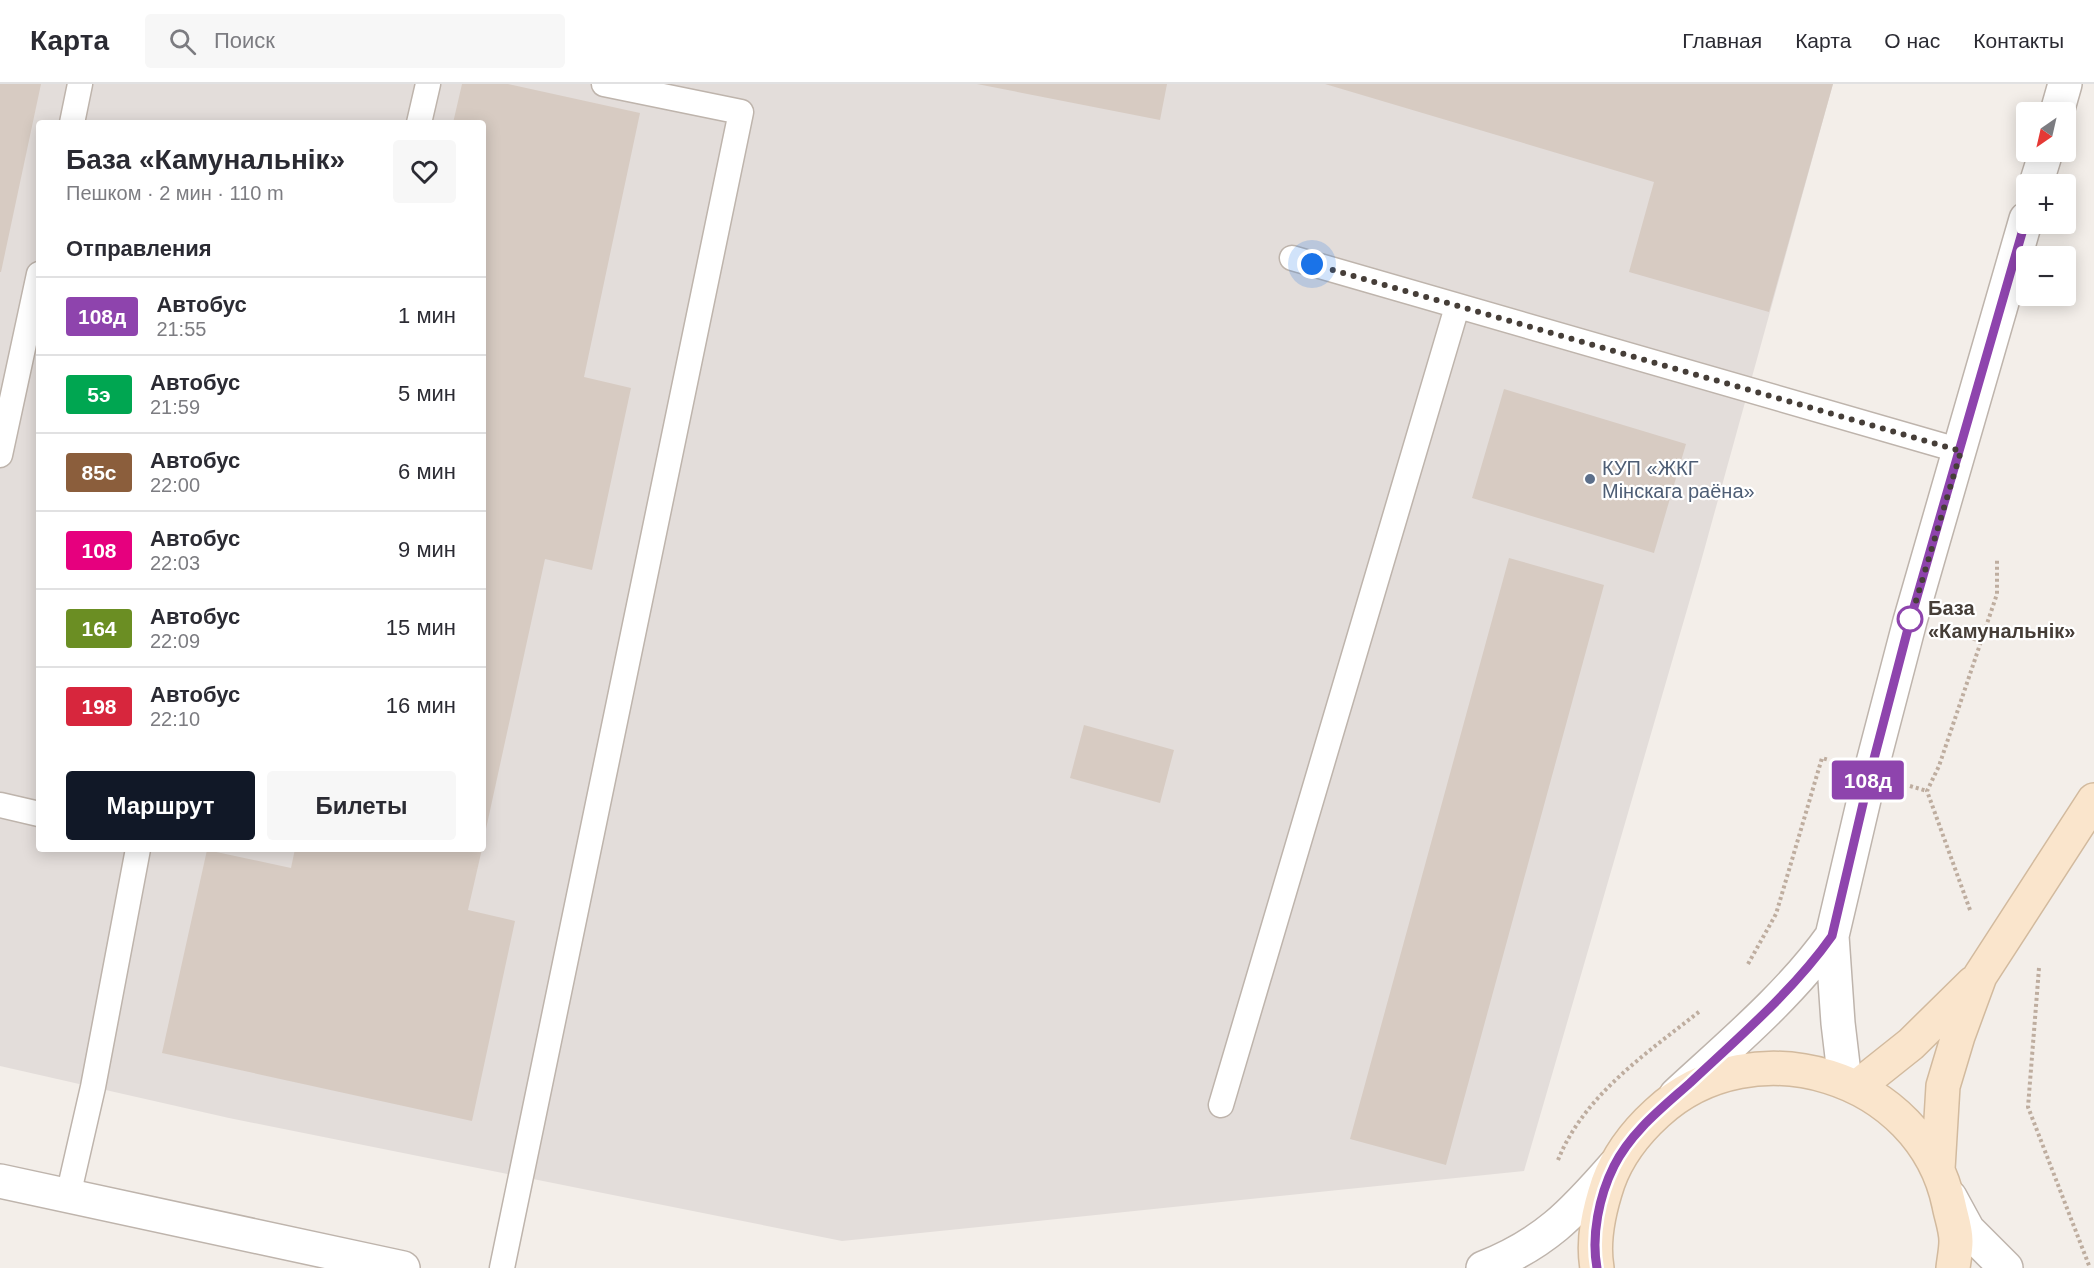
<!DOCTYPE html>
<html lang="ru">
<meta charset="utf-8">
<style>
body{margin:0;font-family:Helvetica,sans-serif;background:#f7f7f7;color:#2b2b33;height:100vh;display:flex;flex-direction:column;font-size:22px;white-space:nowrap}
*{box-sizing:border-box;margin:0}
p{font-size:20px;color:#7c7c81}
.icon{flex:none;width:33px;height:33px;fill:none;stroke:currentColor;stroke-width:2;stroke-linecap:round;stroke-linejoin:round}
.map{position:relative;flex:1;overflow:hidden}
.panel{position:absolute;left:36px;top:36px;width:450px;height:732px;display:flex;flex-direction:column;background:#fff;border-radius:6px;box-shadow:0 3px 15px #0003}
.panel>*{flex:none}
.badge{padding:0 12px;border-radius:4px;font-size:21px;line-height:39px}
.needle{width:39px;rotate:214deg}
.fabs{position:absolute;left:2016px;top:18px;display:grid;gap:12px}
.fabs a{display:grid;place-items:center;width:60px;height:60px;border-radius:6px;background:#fff;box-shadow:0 3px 15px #0003;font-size:30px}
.you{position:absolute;width:30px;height:30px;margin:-15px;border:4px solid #fff;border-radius:50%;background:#1a73e8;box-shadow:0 0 0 9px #1a73e833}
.map>.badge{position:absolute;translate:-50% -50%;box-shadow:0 0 0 3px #fff}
h2{padding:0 30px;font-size:22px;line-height:54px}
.round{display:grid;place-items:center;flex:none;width:63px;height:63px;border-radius:6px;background:#f7f7f7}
.head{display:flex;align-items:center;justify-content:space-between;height:102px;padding:0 30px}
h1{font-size:28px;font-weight:600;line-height:45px}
.action{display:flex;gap:12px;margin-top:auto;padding:12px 30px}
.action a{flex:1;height:69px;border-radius:6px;background:#111827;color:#fff;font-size:24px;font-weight:600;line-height:69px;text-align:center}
.action a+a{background:#f7f7f7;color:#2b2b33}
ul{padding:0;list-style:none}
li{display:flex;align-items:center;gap:18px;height:78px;padding:0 30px;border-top:2px solid #e1e1e2}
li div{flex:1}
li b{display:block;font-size:22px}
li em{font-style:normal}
li .badge{min-width:66px;font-weight:700;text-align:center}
header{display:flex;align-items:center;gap:36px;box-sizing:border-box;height:84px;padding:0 30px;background:#fff;border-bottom:2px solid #e1e1e2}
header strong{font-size:28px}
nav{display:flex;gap:33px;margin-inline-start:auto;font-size:21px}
.search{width:420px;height:54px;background:#f7f7f7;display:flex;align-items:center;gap:15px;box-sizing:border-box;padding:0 21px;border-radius:6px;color:#7c7c81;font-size:22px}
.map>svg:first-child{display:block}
.industrial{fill:#e3ddda;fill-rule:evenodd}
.building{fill:#d7cbc2}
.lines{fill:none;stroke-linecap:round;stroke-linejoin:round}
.service-casing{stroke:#beb4ac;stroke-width:27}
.minor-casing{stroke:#beb4ac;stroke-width:36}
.tertiary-casing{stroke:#beb4ac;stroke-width:36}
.secondary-casing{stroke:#d2ba9e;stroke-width:36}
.path{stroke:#bead9f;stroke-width:4;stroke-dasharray:3 3;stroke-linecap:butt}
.service{stroke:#fff;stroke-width:24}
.minor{stroke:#fff;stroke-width:33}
.tertiary{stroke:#fff;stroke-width:33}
.secondary{stroke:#fae5cc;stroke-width:33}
.line-casing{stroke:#fff;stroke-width:14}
.line{stroke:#8e44ad;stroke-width:9}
.walk{stroke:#463e38;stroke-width:6;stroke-dasharray:0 10.8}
.service-dot{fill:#5c6f8a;stroke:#fff;stroke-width:2}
.stop-dot{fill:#fff;stroke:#8e44ad;stroke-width:3}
.labels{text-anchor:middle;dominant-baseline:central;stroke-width:4.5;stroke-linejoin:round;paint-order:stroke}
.service-label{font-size:20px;fill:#4e5e75;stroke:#fff;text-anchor:start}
.stop-label{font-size:20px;font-weight:bold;fill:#463e38;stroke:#fff;text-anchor:start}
</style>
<header>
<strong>Карта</strong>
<div class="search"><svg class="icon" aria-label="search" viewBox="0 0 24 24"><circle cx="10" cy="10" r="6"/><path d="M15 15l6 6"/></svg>Поиск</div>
<nav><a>Главная</a><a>Карта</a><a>О нас</a><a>Контакты</a></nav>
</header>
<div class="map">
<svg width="2094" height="1184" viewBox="0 0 2094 1184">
<rect width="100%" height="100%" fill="#f3eee9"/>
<path class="industrial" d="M 0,0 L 1833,0 L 1700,481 L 1524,1087 L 842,1157 L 229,1034 L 0,982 ZM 39,39 L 483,39 L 483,765 L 39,765 Z"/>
<path class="building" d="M 0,0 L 41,0 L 1,188 L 0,188 Z
M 462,0 L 508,0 L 640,29 L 584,293 L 631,304 L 592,486 L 545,475 L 484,754 L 483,39 L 453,39 Z
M 977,0 L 1167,0 L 1160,36 Z
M 1325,0 L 1833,0 L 1769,228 L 1629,188 L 1654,98 Z
M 1504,305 L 1686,360 L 1654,469 L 1472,414 Z
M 1509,474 L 1604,501 L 1446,1081 L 1350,1055 Z
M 1084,641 L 1174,666 L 1160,719 L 1070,694 Z
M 295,765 L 482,765 L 468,826 L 515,837 L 472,1037 L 162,969 L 207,766 L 291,784 Z"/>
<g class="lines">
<g class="service-casing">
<path id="service" d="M 72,39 L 80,0
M 419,39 L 428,0
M 1292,174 L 1961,367
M 0,371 L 39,190
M 0,721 L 39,730
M 1221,1021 L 1457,223
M 68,1112 L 93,1003 L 138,765
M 502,1184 L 741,28 L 604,0"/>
</g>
<g class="minor-casing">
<path id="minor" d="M 0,1097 L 403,1184
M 1483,1184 C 1544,1160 1572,1130 1614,1082"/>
</g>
<g class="tertiary-casing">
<path id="tertiary" d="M 2057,28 L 2065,0
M 2036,100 L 2046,68
M 1845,998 L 1838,939 L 1832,852 L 1870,690 L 1910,537 L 2026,135
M 1676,1011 C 1729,962 1790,911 1832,852
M 1950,1113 L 1968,1146 L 2006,1184"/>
</g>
<g class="secondary-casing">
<path id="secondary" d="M 1857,1003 L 1911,960 L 1973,899
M 1938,1085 L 1943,1002 L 1958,952 L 1980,892 L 2094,716
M 1597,1184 C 1592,1155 1599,1126 1608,1099 C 1618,1071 1635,1049 1657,1029 C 1753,940 1922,991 1949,1121 C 1951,1132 1956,1145 1956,1157 C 1956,1166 1954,1175 1953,1184"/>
</g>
<path class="path" d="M 1950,548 L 1981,557
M 1910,702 L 1927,707
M 1970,826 L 1927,707 L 1939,682 L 1997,510 L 1997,475
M 1748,880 L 1776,830 L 1822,674 L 1829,676
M 2039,884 L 2028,1023 L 2090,1184
M 1558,1076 C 1584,1011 1647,969 1700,927"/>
<use href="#service" class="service"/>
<use href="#minor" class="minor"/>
<use href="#tertiary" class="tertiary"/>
<use href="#secondary" class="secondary"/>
</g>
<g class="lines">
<g class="line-casing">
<path id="line" d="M 1597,1184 C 1591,1152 1599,1112 1614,1082 C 1631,1048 1662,1024 1690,999 C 1739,953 1793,907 1832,852 L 1870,690 L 1910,537 L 2026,135"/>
</g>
<use href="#line" class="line"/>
<path class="walk" d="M 1312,180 L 1961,367 L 1910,537 L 1910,535"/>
</g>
<circle class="service-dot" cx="1590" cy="395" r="6"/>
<circle class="stop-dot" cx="1910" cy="535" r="12"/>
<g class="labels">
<g class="service-label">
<text x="1602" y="384">КУП «ЖКГ<tspan x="1602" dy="23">Мінскага раёна»</tspan></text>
</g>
<g class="stop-label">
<text x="1928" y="524">База<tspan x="1928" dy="23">«Камунальнік»</tspan></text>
</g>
</g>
</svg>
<div class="fabs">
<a><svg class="needle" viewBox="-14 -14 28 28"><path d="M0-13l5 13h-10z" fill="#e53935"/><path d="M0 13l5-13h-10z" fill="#7c7c81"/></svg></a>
<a>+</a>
<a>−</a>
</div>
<div class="you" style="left:1312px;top:180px"></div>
<b class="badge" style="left:1868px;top:696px;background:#8e44ad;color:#fff">108д</b>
<section class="panel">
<div class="head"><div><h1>База «Камунальнік»</h1><p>Пешком · 2 мин · 110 m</p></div><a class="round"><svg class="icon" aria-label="heart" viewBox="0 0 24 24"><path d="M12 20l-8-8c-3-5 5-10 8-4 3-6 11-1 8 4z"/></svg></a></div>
<h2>Отправления</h2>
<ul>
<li><span class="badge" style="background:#8e44ad;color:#fff">108д</span><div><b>Автобус</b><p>21:55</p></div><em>1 мин</em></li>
<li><span class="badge" style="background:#00a651;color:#fff">5э</span><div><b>Автобус</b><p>21:59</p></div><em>5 мин</em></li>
<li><span class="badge" style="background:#8b5e3c;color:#fff">85с</span><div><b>Автобус</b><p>22:00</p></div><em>6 мин</em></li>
<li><span class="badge" style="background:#e6007e;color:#fff">108</span><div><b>Автобус</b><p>22:03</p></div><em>9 мин</em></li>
<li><span class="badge" style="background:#6b8e23;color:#fff">164</span><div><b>Автобус</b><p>22:09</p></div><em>15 мин</em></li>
<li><span class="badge" style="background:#d7263d;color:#fff">198</span><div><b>Автобус</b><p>22:10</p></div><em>16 мин</em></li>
</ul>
<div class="action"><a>Маршрут</a><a>Билеты</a></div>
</section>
</div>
